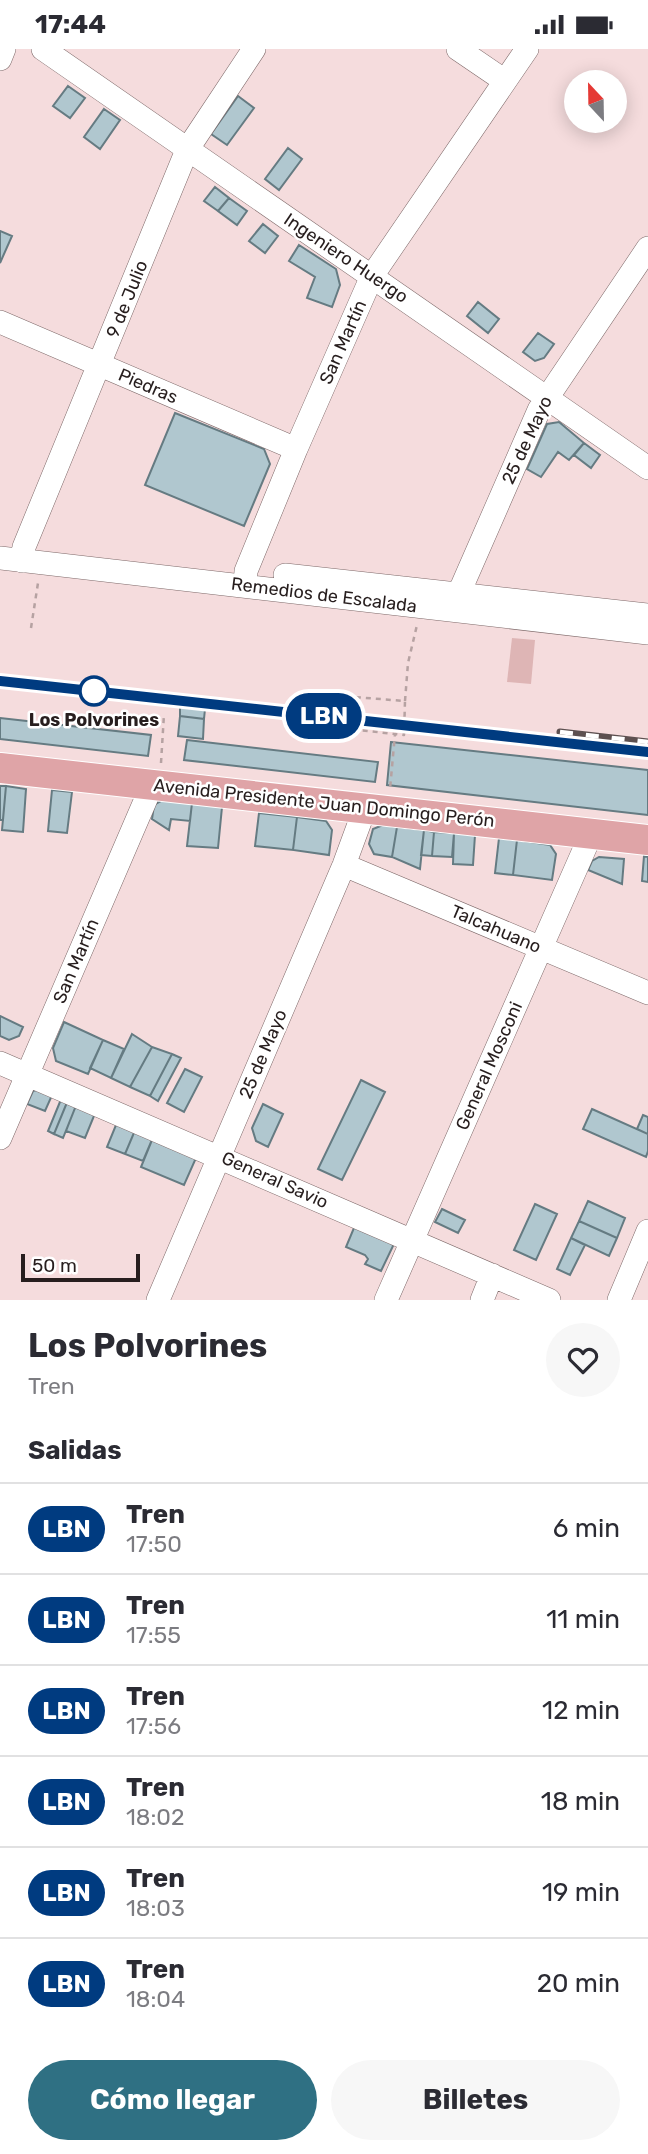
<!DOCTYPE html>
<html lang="es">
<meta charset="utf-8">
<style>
body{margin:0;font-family:Rubik,sans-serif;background:#f7f7f7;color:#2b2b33;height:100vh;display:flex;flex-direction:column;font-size:26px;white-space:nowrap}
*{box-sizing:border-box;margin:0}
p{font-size:23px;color:#7c7c81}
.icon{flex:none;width:38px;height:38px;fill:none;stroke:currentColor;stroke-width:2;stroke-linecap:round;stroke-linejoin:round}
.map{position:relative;height:1251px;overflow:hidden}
.panel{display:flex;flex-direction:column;background:#fff;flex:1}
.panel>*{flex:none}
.badge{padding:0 14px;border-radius:23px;font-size:24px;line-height:46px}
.needle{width:46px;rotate:338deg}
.controls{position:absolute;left:564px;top:21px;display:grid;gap:14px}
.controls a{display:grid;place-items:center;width:63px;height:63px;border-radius:50%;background:#fff;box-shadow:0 4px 18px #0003;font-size:35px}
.scale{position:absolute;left:21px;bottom:18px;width:119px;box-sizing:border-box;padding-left:7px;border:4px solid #271e1e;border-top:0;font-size:19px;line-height:24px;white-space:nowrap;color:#271e1e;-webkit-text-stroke:5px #fff;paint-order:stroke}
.map>.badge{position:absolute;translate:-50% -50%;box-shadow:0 0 0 4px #fff}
h2{padding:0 28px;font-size:26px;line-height:63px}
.round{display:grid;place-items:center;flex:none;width:74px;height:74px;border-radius:37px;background:#f7f7f7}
.head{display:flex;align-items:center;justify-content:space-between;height:119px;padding:0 28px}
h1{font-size:33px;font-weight:700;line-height:52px}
.cta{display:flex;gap:14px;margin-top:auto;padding:14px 28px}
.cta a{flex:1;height:80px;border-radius:42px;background:#2f7083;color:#fff;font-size:28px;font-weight:700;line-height:80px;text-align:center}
.cta a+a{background:#f7f7f7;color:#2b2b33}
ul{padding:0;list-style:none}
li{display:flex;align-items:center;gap:21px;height:91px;padding:0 28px;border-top:2px solid #e1e1e2}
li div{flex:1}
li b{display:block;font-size:26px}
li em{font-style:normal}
li .badge{min-width:77px;font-weight:700;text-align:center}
.status{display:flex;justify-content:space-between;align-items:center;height:49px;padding:0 35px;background:#fff;direction:ltr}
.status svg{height:19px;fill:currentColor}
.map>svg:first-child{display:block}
.green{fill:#deb5b5}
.building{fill:#b0c7cf;stroke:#657b82;stroke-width:2}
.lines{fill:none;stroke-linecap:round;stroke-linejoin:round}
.minor-casing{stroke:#7e6969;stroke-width:24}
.major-casing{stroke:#fff;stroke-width:32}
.path{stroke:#b6a2a2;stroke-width:2.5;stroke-dasharray:5 5;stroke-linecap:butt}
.minor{stroke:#fff;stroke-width:23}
.major{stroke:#dfa4a7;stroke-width:30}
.rail-casing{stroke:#5d5050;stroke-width:7}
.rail{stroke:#fff;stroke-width:4.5;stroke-dasharray:13;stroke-linecap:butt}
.line-casing{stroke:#fff;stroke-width:16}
.line{stroke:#003b80;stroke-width:10}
.stop-dot{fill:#fff;stroke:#003b80;stroke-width:3.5}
.labels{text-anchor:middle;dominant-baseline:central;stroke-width:5;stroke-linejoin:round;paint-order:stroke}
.street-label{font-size:18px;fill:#271e1e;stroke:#fff}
.stop-label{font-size:18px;font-weight:bold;fill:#271e1e;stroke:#fff}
</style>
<div class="status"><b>17:44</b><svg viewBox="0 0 49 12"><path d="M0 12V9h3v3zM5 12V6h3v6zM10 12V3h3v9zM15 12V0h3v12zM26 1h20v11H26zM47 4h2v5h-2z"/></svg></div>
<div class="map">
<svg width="648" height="1251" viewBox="0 0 648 1251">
<rect width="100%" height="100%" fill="#f5dcdd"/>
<path class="green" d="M 512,589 L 535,591 L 531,635 L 507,633 Z"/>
<path class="building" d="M 68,37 L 85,49 L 70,69 L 53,57 Z
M 238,47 L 254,59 L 227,96 L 211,85 Z
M 104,60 L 120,71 L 100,100 L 84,88 Z
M 288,99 L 302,110 L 279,141 L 265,130 Z
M 215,138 L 229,149 L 218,162 L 204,152 Z
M 229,149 L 247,162 L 237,176 L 218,162 Z
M 263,175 L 278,187 L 265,204 L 249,192 Z
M 0,182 L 12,187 L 0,214 Z
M 299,196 L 336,220 L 340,236 L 332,258 L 307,249 L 315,228 L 289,212 Z
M 478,253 L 499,270 L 488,284 L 467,267 Z
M 538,284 L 554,295 L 544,309 L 535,312 L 523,303 Z
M 175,364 L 264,400 L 270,415 L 244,477 L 145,436 Z
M 559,373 L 584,394 L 569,411 L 558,403 L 541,428 L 527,420 L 547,375 Z
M 584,394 L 600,406 L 591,419 L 574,406 Z
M 180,657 L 205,660 L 204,670 L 180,667 Z
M 180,667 L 204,670 L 203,690 L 178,687 Z
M 0,669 L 151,686 L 148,707 L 0,690 Z
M 187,691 L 378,713 L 375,733 L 184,711 Z
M 391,693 L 648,721 L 648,766 L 387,736 Z
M 0,737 L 6,737 L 3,771 L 0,771 Z
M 6,737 L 26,740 L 23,783 L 2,781 Z
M 52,741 L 72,743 L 67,784 L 48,782 Z
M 163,751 L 192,754 L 190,772 L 171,770 L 169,781 L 152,770 L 154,756 Z
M 192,754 L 222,758 L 218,799 L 187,797 Z
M 259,764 L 297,768 L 293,801 L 255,797 Z
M 297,768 L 326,772 L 332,781 L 329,806 L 293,801 Z
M 383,776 L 397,778 L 392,808 L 374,805 L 369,795 L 373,780 Z
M 397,778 L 424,781 L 420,820 L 392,808 Z
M 424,781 L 434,783 L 432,807 L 421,806 Z
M 434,783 L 454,784 L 452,808 L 432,807 Z
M 454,784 L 475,786 L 473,816 L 453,815 Z
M 499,789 L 517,791 L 513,826 L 495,824 Z
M 517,791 L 550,796 L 556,805 L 552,831 L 513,826 Z
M 644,807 L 648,808 L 648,833 L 642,832 Z
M 599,808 L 624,810 L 622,835 L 588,821 L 592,812 Z
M 0,967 L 23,978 L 19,987 L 9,991 L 0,987 Z
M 64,973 L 103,991 L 88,1025 L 56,1012 L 53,999 Z
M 132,985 L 152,998 L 130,1038 L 111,1029 Z
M 103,991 L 124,1000 L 111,1029 L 90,1019 Z
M 152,998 L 172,1005 L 150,1047 L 130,1038 Z
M 172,1005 L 181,1009 L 158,1052 L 150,1047 Z
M 185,1020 L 202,1028 L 184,1063 L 167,1054 Z
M 361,1031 L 385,1043 L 342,1131 L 318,1120 Z
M 42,1039 L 53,1044 L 45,1062 L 27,1055 L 33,1042 Z
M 62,1048 L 68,1051 L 54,1085 L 48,1082 Z
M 68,1051 L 77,1054 L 63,1089 L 54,1085 Z
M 77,1054 L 96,1062 L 85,1089 L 66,1082 Z
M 263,1055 L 283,1065 L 268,1098 L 256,1092 L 252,1079 Z
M 592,1060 L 648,1085 L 648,1102 L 646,1108 L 583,1080 Z
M 643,1066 L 648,1068 L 648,1085 L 637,1080 Z
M 118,1071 L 136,1079 L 125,1105 L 107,1098 Z
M 136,1079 L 154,1086 L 143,1112 L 125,1105 Z
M 154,1086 L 196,1109 L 184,1136 L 141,1118 Z
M 588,1152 L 625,1169 L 617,1189 L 579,1172 Z
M 535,1155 L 557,1165 L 536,1211 L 514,1201 Z
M 442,1160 L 465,1171 L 458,1184 L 435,1173 Z
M 579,1172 L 617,1189 L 609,1207 L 571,1189 Z
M 356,1174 L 389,1187 L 393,1197 L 381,1222 L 365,1215 L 368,1210 L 365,1206 L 346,1198 Z
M 571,1189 L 585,1196 L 570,1226 L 557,1220 Z"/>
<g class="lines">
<g class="minor-casing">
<path id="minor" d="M 43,0 L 648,419
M 458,0 L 505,32
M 0,10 L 4,0
M 0,273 L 296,400
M 0,509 L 648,584
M 22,512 L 24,498 L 187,101 L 254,0
M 285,526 L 648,566
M 245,537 L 246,522 L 296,400 L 372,227 L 527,0
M 459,559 L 459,544 L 539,361 L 648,199
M 344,816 L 648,944
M 0,1014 L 549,1251
M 0,1089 L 152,736
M 158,1251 L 344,816 L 365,759
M 386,1251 L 592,783
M 482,1251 L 492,1226
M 619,1251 L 648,1182"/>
</g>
<g class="major-casing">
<path id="major" d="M 0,719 L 648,791"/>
</g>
<path class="path" d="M 31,579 L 38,534
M 316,645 L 405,652 L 404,686 L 395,685
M 405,652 L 408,614 L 417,576
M 313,676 L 395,685 L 390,740
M 161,714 L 164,665"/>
<use href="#minor" class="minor"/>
<use href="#major" class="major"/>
<g class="rail-casing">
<path id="rail" d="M 0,632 L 648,703
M 560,683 L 648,693"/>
</g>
<use href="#rail" class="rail"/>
</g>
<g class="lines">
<g class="line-casing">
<path id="line" d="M 0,632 L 648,703"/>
</g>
<use href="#line" class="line"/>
</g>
<circle class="stop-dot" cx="94" cy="642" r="14"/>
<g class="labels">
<g class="street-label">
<text transform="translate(346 209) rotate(34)">Ingeniero Huergo</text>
<text transform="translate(127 250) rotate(-68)">9 de Julio</text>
<text transform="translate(343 293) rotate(-66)">San Martín</text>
<text transform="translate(148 337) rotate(23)">Piedras</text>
<text transform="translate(527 391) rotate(-65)">25 de Mayo</text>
<text transform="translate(324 546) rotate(7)">Remedios de Escalada</text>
<text transform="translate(324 754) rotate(6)">Avenida Presidente Juan Domingo Perón</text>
<text transform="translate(496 880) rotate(23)">Talcahuano</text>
<text transform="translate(76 912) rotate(-67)">San Martín</text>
<text transform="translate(263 1005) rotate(-67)">25 de Mayo</text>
<text transform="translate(489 1017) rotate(-66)">General Mosconi</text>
<text transform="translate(275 1131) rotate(24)">General Savio</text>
</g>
<g class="stop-label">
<text x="94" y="671">Los Polvorines</text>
</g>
</g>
</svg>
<div class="controls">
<a><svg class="needle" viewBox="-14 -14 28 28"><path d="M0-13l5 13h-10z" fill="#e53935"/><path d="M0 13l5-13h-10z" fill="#7c7c81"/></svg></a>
</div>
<div class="scale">50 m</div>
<b class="badge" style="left:324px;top:667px;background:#003b80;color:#fff">LBN</b>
</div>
<section class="panel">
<div class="head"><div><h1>Los Polvorines</h1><p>Tren</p></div><a class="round"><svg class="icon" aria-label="heart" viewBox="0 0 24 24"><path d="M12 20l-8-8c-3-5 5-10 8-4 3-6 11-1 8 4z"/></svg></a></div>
<h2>Salidas</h2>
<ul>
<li><span class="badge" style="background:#003b80;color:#fff">LBN</span><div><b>Tren</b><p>17:50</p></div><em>6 min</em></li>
<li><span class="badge" style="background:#003b80;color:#fff">LBN</span><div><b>Tren</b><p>17:55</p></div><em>11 min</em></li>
<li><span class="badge" style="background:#003b80;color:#fff">LBN</span><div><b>Tren</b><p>17:56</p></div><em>12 min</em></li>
<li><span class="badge" style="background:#003b80;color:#fff">LBN</span><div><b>Tren</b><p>18:02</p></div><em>18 min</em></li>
<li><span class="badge" style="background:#003b80;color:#fff">LBN</span><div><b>Tren</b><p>18:03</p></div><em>19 min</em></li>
<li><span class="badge" style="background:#003b80;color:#fff">LBN</span><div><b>Tren</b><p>18:04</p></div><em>20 min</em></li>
</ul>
<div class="cta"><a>Cómo llegar</a><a>Billetes</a></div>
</section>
